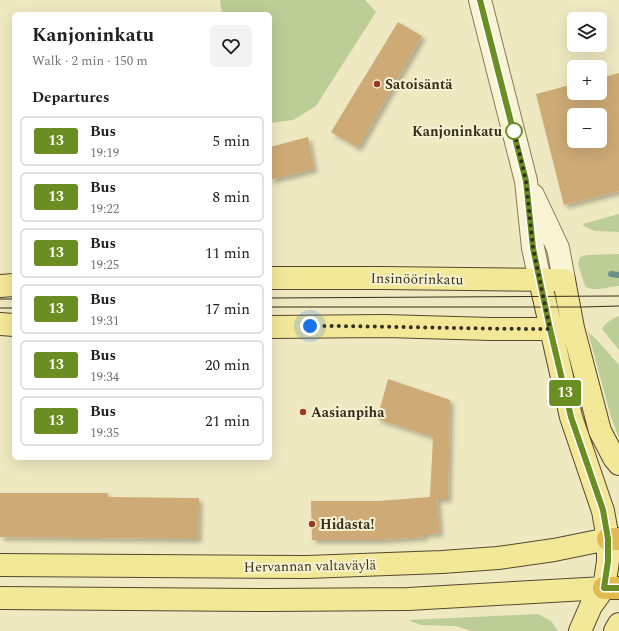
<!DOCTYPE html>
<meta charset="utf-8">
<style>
body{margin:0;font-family:Spectral,serif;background:#f2f2f2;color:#202124;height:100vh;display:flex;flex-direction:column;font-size:15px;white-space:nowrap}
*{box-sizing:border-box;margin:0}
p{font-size:13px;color:#757577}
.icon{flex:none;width:22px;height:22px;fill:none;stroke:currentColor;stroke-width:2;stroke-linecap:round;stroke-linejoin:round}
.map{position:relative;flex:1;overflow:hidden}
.sheet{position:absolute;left:12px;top:12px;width:260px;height:448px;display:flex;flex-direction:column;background:#fff;border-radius:6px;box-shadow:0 4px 16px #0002}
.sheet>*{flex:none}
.badge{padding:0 8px;border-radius:3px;font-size:14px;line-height:26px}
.tools{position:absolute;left:567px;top:12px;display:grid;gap:8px}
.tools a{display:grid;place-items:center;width:40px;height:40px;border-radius:6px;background:#fff;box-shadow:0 4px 16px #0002;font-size:20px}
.you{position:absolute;width:20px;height:20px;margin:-10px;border:3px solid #fff;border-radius:50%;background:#1a73e8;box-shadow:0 0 0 6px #1a73e833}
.map>.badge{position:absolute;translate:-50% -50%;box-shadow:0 0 0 2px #fff}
h2{padding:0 20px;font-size:15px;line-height:36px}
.round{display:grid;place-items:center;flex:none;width:42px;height:42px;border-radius:6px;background:#f2f2f2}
.headline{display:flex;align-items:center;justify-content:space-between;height:68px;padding:0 20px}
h1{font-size:19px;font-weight:700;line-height:30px}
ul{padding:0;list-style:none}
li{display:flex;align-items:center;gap:12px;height:50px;margin:0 8px 6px;padding:0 12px;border:2px solid #e0e0e0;border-radius:6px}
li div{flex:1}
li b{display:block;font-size:15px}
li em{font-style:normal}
li .badge{min-width:44px;font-weight:700;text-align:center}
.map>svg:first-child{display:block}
.green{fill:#bccd95}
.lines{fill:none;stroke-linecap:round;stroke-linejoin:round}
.stream{stroke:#6b8f8c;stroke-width:6}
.building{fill:#cdaa76;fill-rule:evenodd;filter:url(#shadow)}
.minor-casing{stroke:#887a58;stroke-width:24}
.major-casing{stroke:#56472d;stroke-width:24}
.highway-casing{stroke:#56472d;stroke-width:24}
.minor{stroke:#f9f5d4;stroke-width:22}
.major{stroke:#f3e798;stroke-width:22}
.highway{stroke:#e0bb50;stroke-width:22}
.tram{stroke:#372f1d;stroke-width:1}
.line-casing{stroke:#fff;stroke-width:9}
.line{stroke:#6b8e23;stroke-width:6}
.walk{stroke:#372f1d;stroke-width:4;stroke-dasharray:0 7.2}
.poi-dot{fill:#983b27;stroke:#f6f2d1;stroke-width:1.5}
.stop-dot{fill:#fff;stroke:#6b8e23;stroke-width:2}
.labels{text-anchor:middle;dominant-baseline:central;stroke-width:4;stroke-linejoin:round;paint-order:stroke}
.poi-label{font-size:14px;font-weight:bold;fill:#372f1d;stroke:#f6f2d1;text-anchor:start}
.stop-label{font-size:14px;font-weight:bold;fill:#372f1d;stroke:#f6f2d1;text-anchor:end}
.street-label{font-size:14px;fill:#372f1d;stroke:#f6f2d1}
</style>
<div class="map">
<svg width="619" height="631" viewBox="0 0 619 631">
<defs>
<filter id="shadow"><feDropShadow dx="3.5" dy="3.5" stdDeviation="2" flood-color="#0004"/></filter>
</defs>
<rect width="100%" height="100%" fill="#eee9c1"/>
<path class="green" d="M 220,0 L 365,0 L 376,12 L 316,106 L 293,120 L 270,123 L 270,14 L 222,14 Z
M 619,214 L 619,232 L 595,231 L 584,226 L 583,224 Z
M 619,254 L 619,286 C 609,286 594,293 585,286 L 578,264 L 580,257 L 587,255 Z
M 619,316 L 619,350 L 602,329 C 605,323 613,318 619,316 Z
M 588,332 L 597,340 L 619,365 L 619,438 L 611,417 Z
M 538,614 L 551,621 L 558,631 L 471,631 L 456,626 L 421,625 L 408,620 Z"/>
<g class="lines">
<path class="stream" d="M 611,274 L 619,275"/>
</g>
<path class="building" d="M 398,22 L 422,36 L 358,148 L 331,132 Z
M 619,73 L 619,191 L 564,205 L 536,94 L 574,84 L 574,93 L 600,93 L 600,78 ZM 574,115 L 600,115 L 600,141 L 574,141 Z
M 308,137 L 314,169 L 270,180 L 270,147 Z
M 388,379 L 450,400 L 448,499 L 437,499 L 440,533 L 424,534 L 424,537 L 379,540 L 312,540 L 311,501 L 378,501 L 430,497 L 433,437 L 377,419 Z
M 0,493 L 108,493 L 108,497 L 199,498 L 198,539 L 0,537 Z"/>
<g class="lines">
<g class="minor-casing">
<path id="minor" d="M 480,0 L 526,181 L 533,248 L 540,280
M 533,195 L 558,248 L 564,280"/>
</g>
<g class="major-casing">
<path id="major" d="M 270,278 L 381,278 L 564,280 L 573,328 L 600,431 L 614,458 L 619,464
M 540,280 L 571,417 L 603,511 L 608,539 L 608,561 L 604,588 L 591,606 L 580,631
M 0,286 L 14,285
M 0,324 L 14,325
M 270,327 L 385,326 L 491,329 L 565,329
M 0,565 L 307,567 L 442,562 L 498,558 L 554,550 L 608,539
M 0,598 L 268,600 L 408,599 L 604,588
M 615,631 L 619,624"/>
</g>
<g class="highway-casing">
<path id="highway" d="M 608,539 L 619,539
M 604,588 L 619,588"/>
</g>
<use href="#minor" class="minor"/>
<use href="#major" class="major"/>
<use href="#highway" class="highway"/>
<path class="tram" d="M 270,298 L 619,296
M 0,299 L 14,299
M 270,307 L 583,307 L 619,306
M 0,308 L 14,308"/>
</g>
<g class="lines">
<g class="line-casing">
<path id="line" d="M 480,0 L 526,181 L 533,248 L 550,329 L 571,417 L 603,510 L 608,539 L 608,561 L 604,588 L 619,588"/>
</g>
<use href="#line" class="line"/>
<path class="walk" d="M 310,326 C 390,326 470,329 550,329 L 533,248 L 526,181 L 514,131"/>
</g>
<g class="poi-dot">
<circle cx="377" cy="84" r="4"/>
<circle cx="303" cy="412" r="4"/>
<circle cx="312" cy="524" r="4"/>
</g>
<circle class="stop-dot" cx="514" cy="131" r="8"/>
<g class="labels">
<g class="poi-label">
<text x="385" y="84">Satoisäntä</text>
<text x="311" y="412">Aasianpiha</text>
<text x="320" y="524">Hidasta!</text>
</g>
<g class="stop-label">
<text x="502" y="131">Kanjoninkatu</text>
</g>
<g class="street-label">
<text transform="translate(417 279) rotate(1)">Insinöörinkatu</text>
<text transform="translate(310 566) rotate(-1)">Hervannan valtaväylä</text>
</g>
</g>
</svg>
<div class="tools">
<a><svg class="icon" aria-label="layers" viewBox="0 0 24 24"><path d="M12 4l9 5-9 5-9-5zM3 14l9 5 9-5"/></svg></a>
<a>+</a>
<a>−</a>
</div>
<div class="you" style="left:310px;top:326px"></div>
<b class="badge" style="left:565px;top:393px;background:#6b8e23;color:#fff">13</b>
<section class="sheet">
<div class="headline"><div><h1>Kanjoninkatu</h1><p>Walk · 2 min · 150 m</p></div><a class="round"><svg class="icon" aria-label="heart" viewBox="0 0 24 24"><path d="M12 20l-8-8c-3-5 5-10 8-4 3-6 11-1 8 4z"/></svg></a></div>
<h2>Departures</h2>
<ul>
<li><span class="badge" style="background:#6b8e23;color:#fff">13</span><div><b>Bus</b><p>19:19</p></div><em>5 min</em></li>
<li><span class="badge" style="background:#6b8e23;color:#fff">13</span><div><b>Bus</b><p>19:22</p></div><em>8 min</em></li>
<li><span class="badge" style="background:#6b8e23;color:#fff">13</span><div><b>Bus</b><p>19:25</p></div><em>11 min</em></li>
<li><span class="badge" style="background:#6b8e23;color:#fff">13</span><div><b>Bus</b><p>19:31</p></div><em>17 min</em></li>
<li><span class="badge" style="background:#6b8e23;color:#fff">13</span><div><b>Bus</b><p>19:34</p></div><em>20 min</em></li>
<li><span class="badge" style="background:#6b8e23;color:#fff">13</span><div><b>Bus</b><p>19:35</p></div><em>21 min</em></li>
</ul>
</section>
</div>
